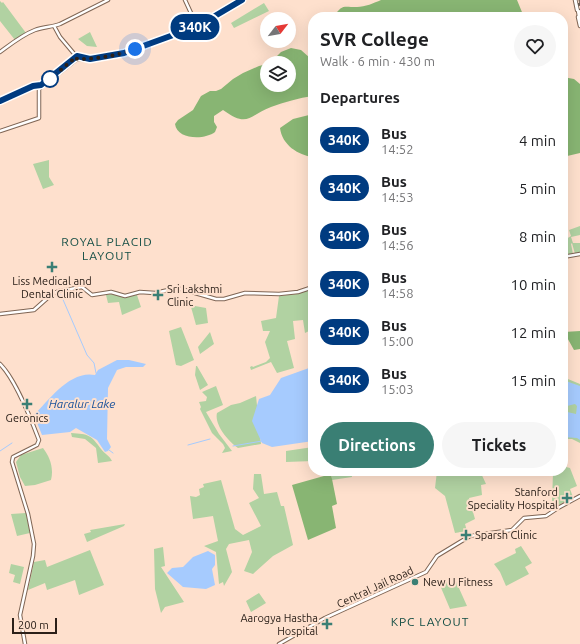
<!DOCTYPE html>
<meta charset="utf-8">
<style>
body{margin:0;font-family:Ubuntu,sans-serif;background:#f6f6f6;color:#202124;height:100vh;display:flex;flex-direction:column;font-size:15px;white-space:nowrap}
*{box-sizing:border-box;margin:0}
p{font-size:13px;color:#757577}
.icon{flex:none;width:22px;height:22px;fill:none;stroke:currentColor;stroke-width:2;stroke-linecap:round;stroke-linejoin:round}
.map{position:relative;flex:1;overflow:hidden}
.sheet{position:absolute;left:308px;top:12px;width:260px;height:464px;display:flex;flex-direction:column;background:#fff;border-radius:16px;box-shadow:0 4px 16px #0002}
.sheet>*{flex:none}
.badge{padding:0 8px;border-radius:13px;font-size:14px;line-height:26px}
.needle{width:26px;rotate:59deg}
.tools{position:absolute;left:260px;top:12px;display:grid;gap:8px}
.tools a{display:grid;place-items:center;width:36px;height:36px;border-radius:50%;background:#fff;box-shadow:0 4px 16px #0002;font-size:20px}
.scale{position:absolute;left:12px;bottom:10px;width:45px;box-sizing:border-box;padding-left:4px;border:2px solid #2b2019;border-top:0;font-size:11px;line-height:14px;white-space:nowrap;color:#2b2019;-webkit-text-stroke:3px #fee0cd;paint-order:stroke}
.you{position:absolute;width:20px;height:20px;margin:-10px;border:3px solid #fff;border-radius:50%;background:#1a73e8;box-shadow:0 0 0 6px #1a73e833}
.map>.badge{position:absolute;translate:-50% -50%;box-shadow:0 0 0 2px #fff}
h2{padding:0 12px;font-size:15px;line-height:36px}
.round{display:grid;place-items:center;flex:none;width:42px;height:42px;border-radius:21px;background:#f6f6f6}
.headline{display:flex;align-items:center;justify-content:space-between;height:68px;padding:0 12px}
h1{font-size:19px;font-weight:700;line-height:30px}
.primary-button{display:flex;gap:8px;margin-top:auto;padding:8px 12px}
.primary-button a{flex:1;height:46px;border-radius:24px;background:#3a7f74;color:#fff;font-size:16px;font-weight:700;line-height:46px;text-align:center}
.primary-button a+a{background:#f6f6f6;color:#202124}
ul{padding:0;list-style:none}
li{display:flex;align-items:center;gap:12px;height:48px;padding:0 12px}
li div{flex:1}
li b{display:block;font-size:15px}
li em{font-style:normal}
li .badge{min-width:44px;font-weight:700;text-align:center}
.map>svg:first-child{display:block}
.green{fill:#b1d2a2}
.forest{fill:#88b573}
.water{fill:#a6cbfe}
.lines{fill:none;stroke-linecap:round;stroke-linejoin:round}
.stream{stroke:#a6cbfe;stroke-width:1}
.secondary-casing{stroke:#7f6554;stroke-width:4.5}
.highway-casing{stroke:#7f6554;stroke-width:6}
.secondary{stroke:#fff;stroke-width:2.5}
.highway{stroke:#fff;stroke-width:4}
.rail-casing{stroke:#6b5b50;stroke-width:2.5}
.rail{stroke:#fee0cd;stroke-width:1;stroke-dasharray:3;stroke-linecap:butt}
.line-casing{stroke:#fff;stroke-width:9}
.line{stroke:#003b80;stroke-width:6}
.walk{stroke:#2b2019;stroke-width:4;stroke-dasharray:0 7.2}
.stop-dot{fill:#fff;stroke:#003b80;stroke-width:2}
.poi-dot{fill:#3a7f74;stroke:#fee0cd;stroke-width:1.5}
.labels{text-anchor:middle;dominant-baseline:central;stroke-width:4;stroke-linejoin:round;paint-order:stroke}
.poi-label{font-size:11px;fill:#2b2019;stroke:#fee0cd;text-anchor:start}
.street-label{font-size:11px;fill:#2b2019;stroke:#fee0cd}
.neighbourhood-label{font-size:12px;letter-spacing:1px;fill:#114c43;stroke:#fee0cd}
.water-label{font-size:12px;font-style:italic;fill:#19519a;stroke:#fee0cd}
</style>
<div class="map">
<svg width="580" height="644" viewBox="0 0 580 644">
<rect width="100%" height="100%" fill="#fee0cd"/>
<path class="green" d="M 0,1 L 2,3 L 3,2 L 26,33 L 15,40 L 0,21 Z
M 264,3 L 269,11 L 234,28 L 231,23 Z
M 90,32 L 97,47 L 87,46 L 78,39 Z
M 49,160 L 49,177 L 54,185 L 43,189 L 33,164 Z
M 580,226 L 580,235 L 571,237 L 573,243 L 580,243 L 580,253 L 575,254 L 572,243 L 571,244 L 573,254 L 563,256 L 563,241 L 571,236 L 569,230 Z
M 313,289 C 313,299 308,308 310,319 L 313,318 L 313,329 L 305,333 L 303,320 L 293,321 L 295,339 L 287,341 L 294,368 L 277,373 L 271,362 L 251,370 L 250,367 L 252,366 L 253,367 L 266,362 L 270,358 L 265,342 L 270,331 L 263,331 L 261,321 L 276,318 L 279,296 L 297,294 Z
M 111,294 L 125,297 L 137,295 L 141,307 L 122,315 L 119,302 L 108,303 L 106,295 Z
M 195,306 L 206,308 L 208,323 L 196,325 L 191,307 Z
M 181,327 L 194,360 L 181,366 L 176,365 L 169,331 Z
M 210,332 L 214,344 L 200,354 L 198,347 Z
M 196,366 L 197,366 L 208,385 L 200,390 L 195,375 Z
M 563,377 L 580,384 L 580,443 L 572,439 L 563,439 Z
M 216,386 L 223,405 L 206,412 L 219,434 L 232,451 L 222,453 L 225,448 L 223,444 L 212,433 L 200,409 L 201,407 L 199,402 L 206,401 L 207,397 L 202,392 Z
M 256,396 L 261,444 L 238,448 C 229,442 214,425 217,413 L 231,405 L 240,403 Z
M 71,433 C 89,434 91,435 101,449 C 105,454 109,455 112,461 L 98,463 L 96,448 L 85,439 L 72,437 Z
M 313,447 L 313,461 L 286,462 L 286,451 Z
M 43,448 C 50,457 54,468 51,480 L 35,485 L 25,486 L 20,477 L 16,462 L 21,455 Z
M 563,456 L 568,456 L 566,467 L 570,468 L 577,486 L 570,489 L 573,497 L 557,506 L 556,501 L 552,501 L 553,473 L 551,471 L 563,471 Z
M 331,471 L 351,471 L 352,477 L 332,480 Z
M 437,471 L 480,471 L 486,484 L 481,485 L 482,495 L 469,498 L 475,519 L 465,524 L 467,531 L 455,533 L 445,496 L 435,488 Z
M 254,474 L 261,474 L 264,494 L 277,492 L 281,506 L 284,506 L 293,545 L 273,556 L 253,574 L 244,571 L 252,552 L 249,540 L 229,544 L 226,549 L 232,572 L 224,586 L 223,582 L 219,584 L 216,552 L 204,546 L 218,541 L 213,516 L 193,519 L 190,496 L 196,497 L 200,495 L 199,489 L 204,487 L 203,484 L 221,480 L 235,529 L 243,535 L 261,526 L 249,503 L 259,498 L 253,489 Z
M 26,513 L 30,533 L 17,536 L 11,514 Z
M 125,524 L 124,526 L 87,542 L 84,534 L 91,532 L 90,530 Z
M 521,546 L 532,563 L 525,567 L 529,574 L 506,586 L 500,572 L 494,564 L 516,553 L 515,549 Z
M 163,547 L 165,566 L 161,567 L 184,602 L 165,607 L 161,613 L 155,589 L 154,549 Z
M 90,550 L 104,585 L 79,595 L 75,580 L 47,590 L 45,583 L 28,590 L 34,562 L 45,560 L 47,567 Z
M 11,564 L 24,567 L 20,584 L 13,582 L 15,575 L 9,573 Z
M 454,577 L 467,606 L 450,609 L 439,583 Z
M 259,593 L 266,603 L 251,612 L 246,601 Z"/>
<path class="forest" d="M 381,0 L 517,0 L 524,17 L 333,17 C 343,4 342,7 357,7 C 365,7 374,3 381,0 Z
M 291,48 L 301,50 L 310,58 L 313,57 L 313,96 C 299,98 284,102 271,107 C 248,116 248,128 223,110 L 214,116 L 214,122 L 217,127 L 215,132 C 205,140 177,140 175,124 L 178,120 L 193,110 L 201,96 L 210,91 L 216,91 L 221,89 L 233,79 L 243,73 L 259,66 L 267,64 L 267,85 L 289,85 L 289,63 L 270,63 L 281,52 Z
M 563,77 L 574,79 L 580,84 L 580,153 L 563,157 Z
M 313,114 L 313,157 C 298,155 282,145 280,128 L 293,119 Z
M 580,331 L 580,349 L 574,350 L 564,332 Z
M 331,474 L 337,504 L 332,506 L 336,528 L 308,540 L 292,485 Z"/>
<path class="water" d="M 117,360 L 129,360 L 146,364 L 143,367 L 126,367 L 117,370 L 108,388 L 107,439 L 111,447 L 108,451 L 105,452 L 97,440 L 76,428 L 70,432 L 42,435 L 34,415 C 49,400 70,370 95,375 L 98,370 Z
M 313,361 L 313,441 L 272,447 L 262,443 L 252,421 L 259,399 L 270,395 L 281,378 L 309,368 Z
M 563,380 L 580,386 L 580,440 L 577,438 L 563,437 L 563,411 L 576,414 L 577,406 L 575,404 L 563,407 Z
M 208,551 L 215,555 L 215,565 L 212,569 L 215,585 L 206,589 L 183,587 L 167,573 L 172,568 L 183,567 L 193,557 Z"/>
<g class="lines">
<path class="stream" d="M 61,295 L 87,355 L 94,363 L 96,373
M 188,445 L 210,439
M 233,446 L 262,441
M 109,450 L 113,453
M 0,451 L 12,443"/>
<g class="secondary-casing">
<path id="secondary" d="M 185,0 L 197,26
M 575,0 L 577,10
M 578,17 L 580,26
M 54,26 L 60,37 L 76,56
M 0,52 C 11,44 22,35 35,30 C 43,27 52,27 60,24 L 108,0
M 78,59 L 95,59 L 124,53 L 187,30 L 206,21 L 242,0
M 65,66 L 78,56
M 0,101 L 33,86 L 41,85 L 49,80
M 0,131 L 39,118 L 39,89 L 77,59
M 563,257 L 580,254
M 0,314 L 34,310 L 52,294 L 59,291 L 82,287 L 92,295 L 111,292 L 125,296 L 140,292 L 155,293 L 173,289 L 181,289 L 216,299 L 224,299 L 245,293 L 279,294 L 298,292 L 313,287
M 0,364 C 16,380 31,419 39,440 L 37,445 L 13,457 L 12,462 L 28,514 L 34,544 L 33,556 L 20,615 L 25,644
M 279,644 L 325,618 L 426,572 L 437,556 L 470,536 L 512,530 L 524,518 L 546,516 L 558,508 L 580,496"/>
</g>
<g class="highway-casing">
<path id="highway" d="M 577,0 L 580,18"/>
</g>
<use href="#secondary" class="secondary"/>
<use href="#highway" class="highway"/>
<g class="rail-casing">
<path id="rail" d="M 578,0 L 580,9"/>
</g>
<use href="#rail" class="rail"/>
</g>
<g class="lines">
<g class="line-casing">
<path id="line" d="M 0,101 L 33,86 L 41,85 L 77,56 L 90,59 L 124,53 L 198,26 L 242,0"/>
</g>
<use href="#line" class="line"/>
<path class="walk" d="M 50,79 L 76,57 L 77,59 C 97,59 116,56 135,49"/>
</g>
<circle class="stop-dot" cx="50" cy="79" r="8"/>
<g class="poi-dot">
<path d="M50 261h4v4h4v4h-4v4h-4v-4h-4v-4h4z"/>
<path d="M156 289h4v4h4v4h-4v4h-4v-4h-4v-4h4z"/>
<path d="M25 398h4v4h4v4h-4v4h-4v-4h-4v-4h4z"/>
<path d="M565 492h4v4h4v4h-4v4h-4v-4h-4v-4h4z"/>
<path d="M464 529h4v4h4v4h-4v4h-4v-4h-4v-4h4z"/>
<circle cx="415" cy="582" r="4"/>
<path d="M325 618h4v4h4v4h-4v4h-4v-4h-4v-4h4z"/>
</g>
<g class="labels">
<g class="poi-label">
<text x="52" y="281" text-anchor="middle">Liss Medical and<tspan x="52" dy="13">Dental Clinic</tspan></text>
<text x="167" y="289">Sri Lakshmi<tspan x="167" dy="13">Clinic</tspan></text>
<text x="27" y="418" text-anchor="middle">Geronics</text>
<text x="558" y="492" text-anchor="end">Stanford<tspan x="558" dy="13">Speciality Hospital</tspan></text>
<text x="475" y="535">Sparsh Clinic</text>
<text x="423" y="582">New U Fitness</text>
<text x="318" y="618" text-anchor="end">Aarogya Hastha<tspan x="318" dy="13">Hospital</tspan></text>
</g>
<g class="street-label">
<text transform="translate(375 587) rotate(-25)">Central Jail Road</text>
</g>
<g class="neighbourhood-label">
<text x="107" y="241">ROYAL PLACID<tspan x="107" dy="14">LAYOUT</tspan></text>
<text x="430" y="621">KPC LAYOUT</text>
</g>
<g class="water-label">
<text x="82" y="403">Haralur Lake</text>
</g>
</g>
</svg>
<div class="tools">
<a><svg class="needle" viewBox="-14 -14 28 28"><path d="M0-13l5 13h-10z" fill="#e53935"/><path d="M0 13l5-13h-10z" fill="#757577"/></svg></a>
<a><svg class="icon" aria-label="layers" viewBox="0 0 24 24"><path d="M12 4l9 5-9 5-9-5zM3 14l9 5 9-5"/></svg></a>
</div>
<div class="scale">200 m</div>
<div class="you" style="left:135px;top:49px"></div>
<b class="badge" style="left:195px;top:27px;background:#003b80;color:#fff">340K</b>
<section class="sheet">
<div class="headline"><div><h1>SVR College</h1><p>Walk · 6 min · 430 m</p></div><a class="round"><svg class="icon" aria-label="heart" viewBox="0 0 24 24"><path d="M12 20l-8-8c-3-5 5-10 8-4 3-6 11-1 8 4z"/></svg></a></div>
<h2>Departures</h2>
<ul>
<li><span class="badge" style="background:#003b80;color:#fff">340K</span><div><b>Bus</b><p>14:52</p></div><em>4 min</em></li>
<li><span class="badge" style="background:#003b80;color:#fff">340K</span><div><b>Bus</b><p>14:53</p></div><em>5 min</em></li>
<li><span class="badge" style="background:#003b80;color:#fff">340K</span><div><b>Bus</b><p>14:56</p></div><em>8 min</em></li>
<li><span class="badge" style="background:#003b80;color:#fff">340K</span><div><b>Bus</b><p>14:58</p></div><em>10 min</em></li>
<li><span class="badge" style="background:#003b80;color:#fff">340K</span><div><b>Bus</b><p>15:00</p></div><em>12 min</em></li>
<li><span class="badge" style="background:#003b80;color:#fff">340K</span><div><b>Bus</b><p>15:03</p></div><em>15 min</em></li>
</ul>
<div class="primary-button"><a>Directions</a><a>Tickets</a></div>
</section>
</div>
